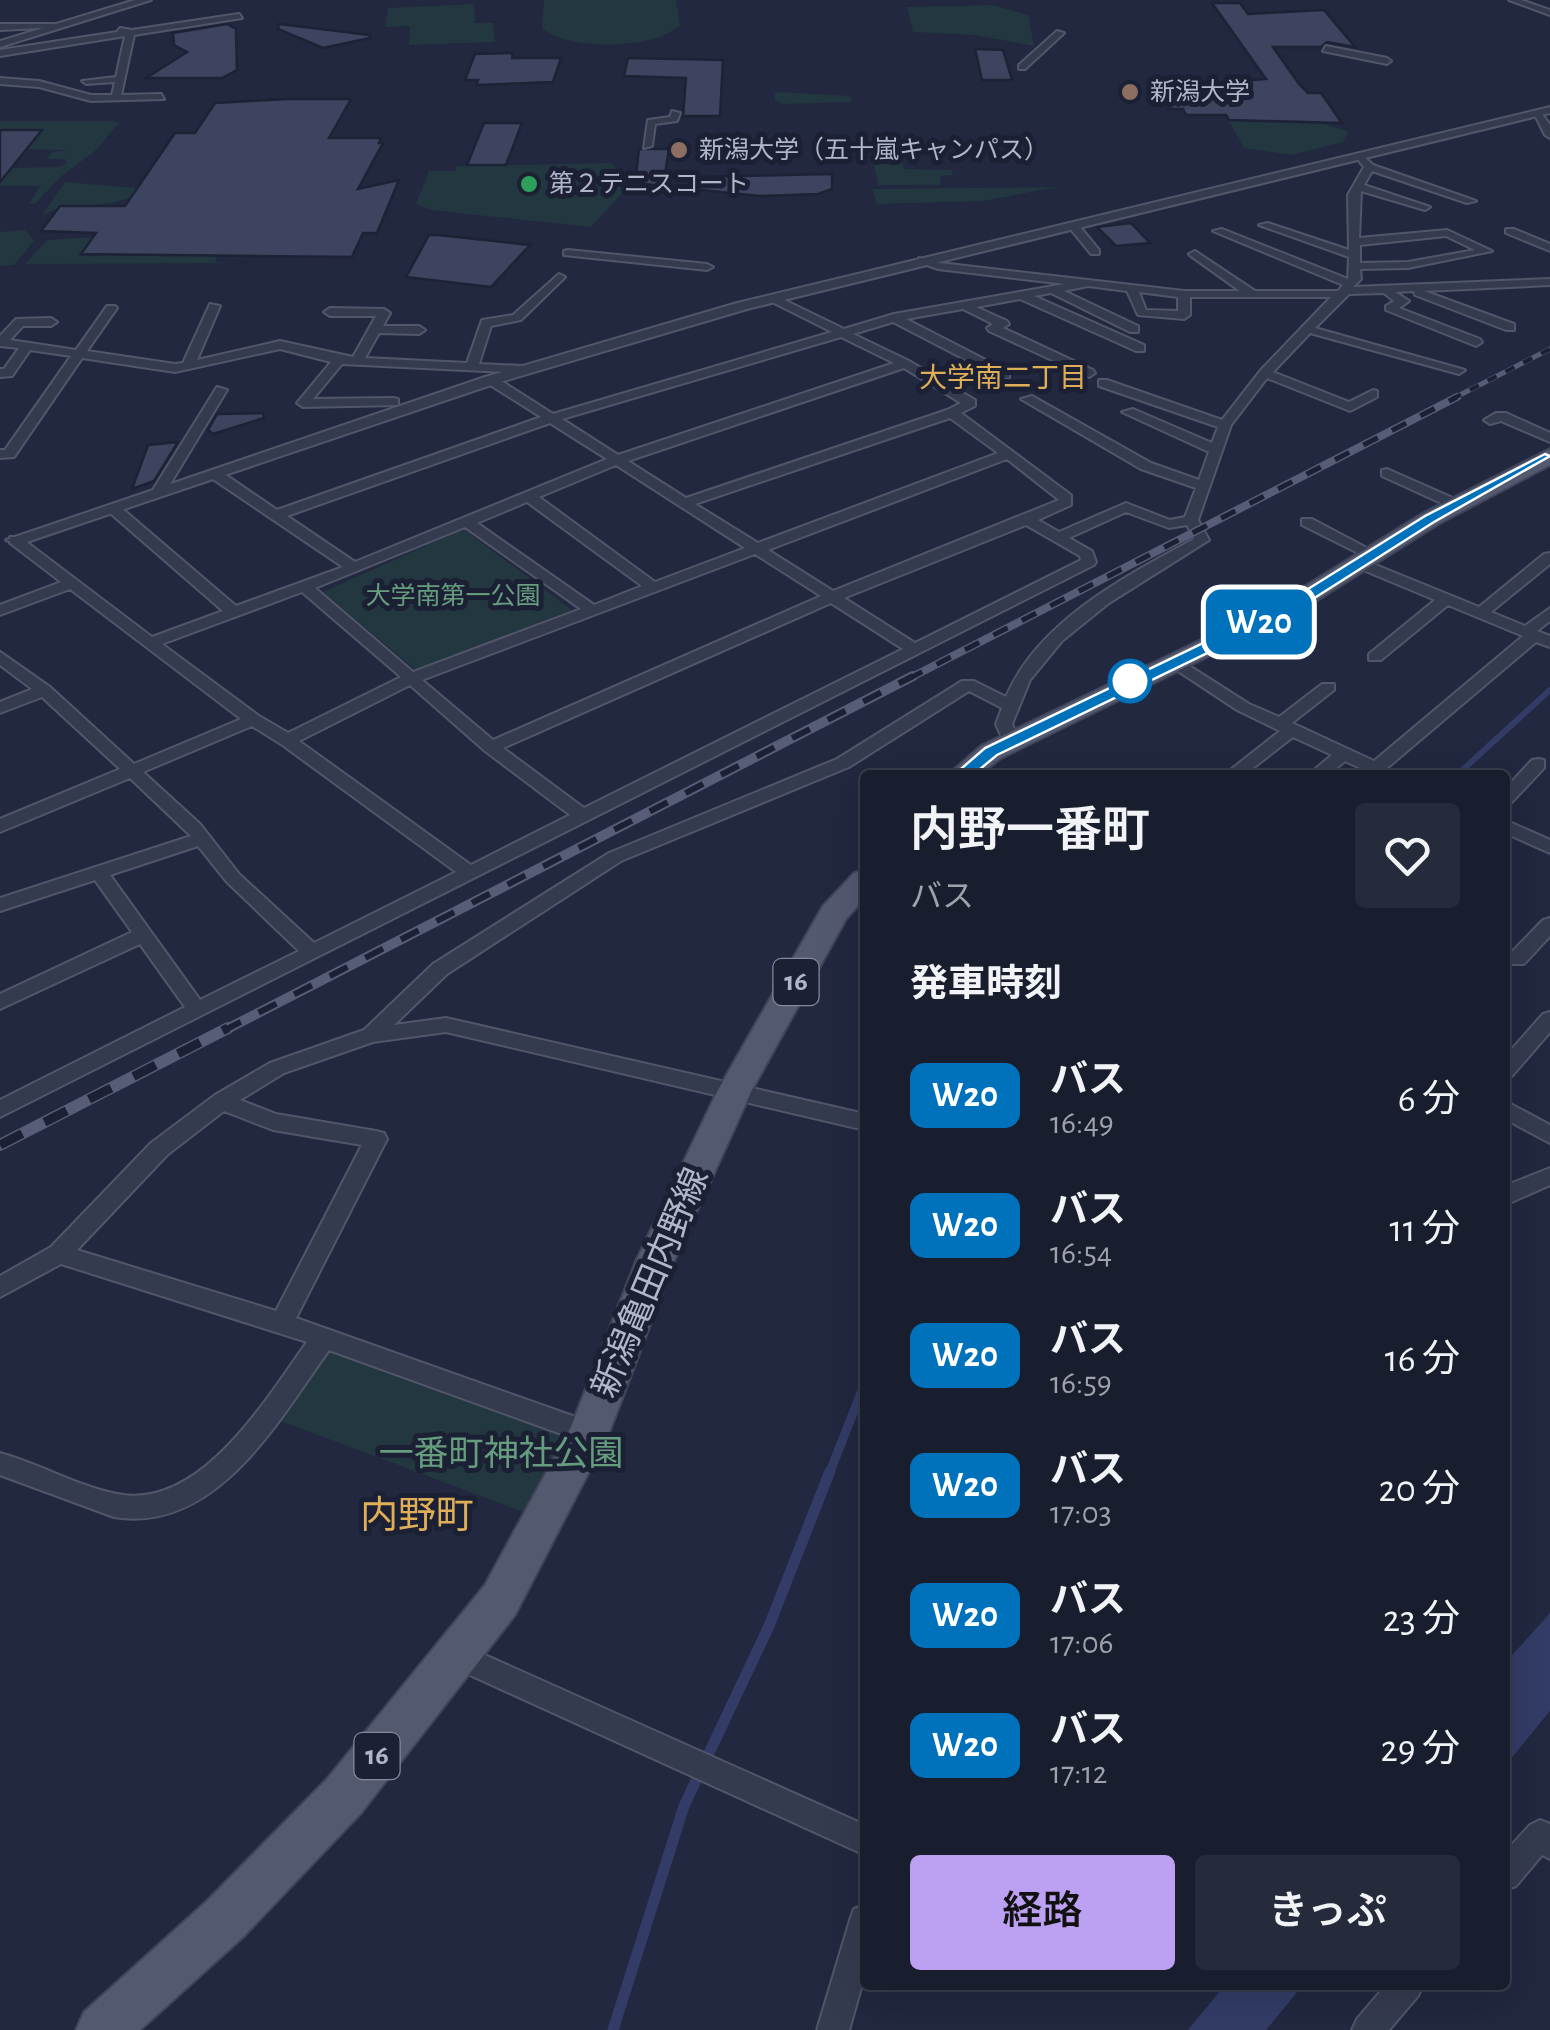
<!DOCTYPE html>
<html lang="ja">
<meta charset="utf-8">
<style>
body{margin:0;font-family:"Alegreya Sans","Noto Sans JP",sans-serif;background:#262b3b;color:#f1f3f6;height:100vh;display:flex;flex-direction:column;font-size:38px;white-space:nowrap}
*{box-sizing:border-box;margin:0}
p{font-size:32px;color:#9fa2aa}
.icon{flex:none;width:55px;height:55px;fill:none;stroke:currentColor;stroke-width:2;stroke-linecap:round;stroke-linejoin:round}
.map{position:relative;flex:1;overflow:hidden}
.panel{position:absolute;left:860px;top:770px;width:650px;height:1220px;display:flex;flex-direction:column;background:#191e2f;border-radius:10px;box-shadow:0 10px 40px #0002,0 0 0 2px #373c4b}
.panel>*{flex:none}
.badge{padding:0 20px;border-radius:15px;font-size:35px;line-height:65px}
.map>.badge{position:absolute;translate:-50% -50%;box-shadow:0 0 0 5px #fff}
h2{padding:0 50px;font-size:38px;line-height:90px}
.round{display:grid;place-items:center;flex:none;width:105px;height:105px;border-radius:10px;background:#262b3b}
.summary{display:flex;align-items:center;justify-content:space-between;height:170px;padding:0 50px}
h1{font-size:48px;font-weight:600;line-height:75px}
.action{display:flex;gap:20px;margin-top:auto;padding:20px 50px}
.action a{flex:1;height:115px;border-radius:10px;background:#bca0f2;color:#111;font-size:40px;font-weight:600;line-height:115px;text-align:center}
.action a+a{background:#262b3b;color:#f1f3f6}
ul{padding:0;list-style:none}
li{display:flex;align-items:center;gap:30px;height:130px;padding:0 50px}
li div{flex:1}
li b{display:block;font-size:38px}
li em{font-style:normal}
li .badge{min-width:110px;font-weight:700;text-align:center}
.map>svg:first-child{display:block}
.green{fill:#233740}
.water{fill:#323c66}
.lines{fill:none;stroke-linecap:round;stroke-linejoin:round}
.stream-far2{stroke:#323c66;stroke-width:6}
.stream-far1{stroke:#323c66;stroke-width:9}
.stream{stroke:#323c66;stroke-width:11}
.building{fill:#3d445f;stroke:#1d2236;stroke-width:2.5}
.minor-casing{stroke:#51566a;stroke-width:4}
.tertiary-casing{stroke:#51566a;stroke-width:4}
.primary-casing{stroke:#3f4458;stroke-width:4}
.minor{fill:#353b4f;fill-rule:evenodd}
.tertiary{fill:#353b4f;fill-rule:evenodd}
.primary{fill:#53596f;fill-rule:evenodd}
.rail-far3-casing{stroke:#575d76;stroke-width:5}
.rail-far2-casing{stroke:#575d76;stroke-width:8}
.rail-far1-casing{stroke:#575d76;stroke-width:10}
.rail-casing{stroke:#575d76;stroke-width:12}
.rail-far3{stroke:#1b2034;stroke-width:4;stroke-dasharray:10;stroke-linecap:butt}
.rail-far2{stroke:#1b2034;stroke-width:5;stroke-dasharray:16;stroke-linecap:butt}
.rail-far1{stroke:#1b2034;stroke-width:6;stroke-dasharray:20;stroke-linecap:butt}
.rail{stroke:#1b2034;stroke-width:9;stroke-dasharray:25;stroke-linecap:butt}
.line{fill:#0072bc;stroke:#fff;stroke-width:2.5}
.education-dot{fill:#8d6e63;stroke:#1b2034;stroke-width:4}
.leisure-dot{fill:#2e9e5b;stroke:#1b2034;stroke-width:4}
.stop-dot{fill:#fff;stroke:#0072bc;stroke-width:5}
.labels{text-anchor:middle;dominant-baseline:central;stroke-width:10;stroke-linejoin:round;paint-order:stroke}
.far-poi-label{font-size:25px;fill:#b1b6ca;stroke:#1b2034;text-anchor:start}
.far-park-label{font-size:25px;fill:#669d7e;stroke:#1b2034}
.far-neighbourhood-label{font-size:28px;fill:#deae58;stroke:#1b2034}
.shield{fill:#1b2034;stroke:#84899d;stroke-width:2.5}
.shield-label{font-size:28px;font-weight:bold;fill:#b1b6ca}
.near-street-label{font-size:35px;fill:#b1b6ca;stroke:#1b2034}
.near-park-label{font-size:35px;fill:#669d7e;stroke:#1b2034}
.near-neighbourhood-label{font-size:38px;fill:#deae58;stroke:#1b2034}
</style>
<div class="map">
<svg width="1550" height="2030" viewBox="0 0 1550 2030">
<rect width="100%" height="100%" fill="#21283f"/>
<path class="green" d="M 544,0 L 676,0 L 680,25 C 657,50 566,51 542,28 Z
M 474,4 L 475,23 L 493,23 L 495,42 L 409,45 L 410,26 L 385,27 L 388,8 Z
M 993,5 L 1028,15 L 1034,46 L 975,35 L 913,32 L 907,7 Z
M 781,92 L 851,96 L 851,102 L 782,104 L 775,100 L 775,93 Z
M 0,121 L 111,121 L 119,123 L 95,151 L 60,177 L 35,204 L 29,204 L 40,186 L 0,186 L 0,168 L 59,167 L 67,163 L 64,159 L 46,159 L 52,152 L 66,150 L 0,149 L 41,130 L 0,131 Z
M 1229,121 L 1325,124 L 1349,132 L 1343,142 L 1291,155 L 1244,148 Z
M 887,151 L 949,154 L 902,156 L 904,169 L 952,170 L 953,175 L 941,176 L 940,185 L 878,185 L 872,157 Z
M 612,163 L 626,189 L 591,227 L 431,210 L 416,204 L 429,171 L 455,171 L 457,166 Z
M 65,182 L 135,188 L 143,190 C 112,213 72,199 42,215 Z
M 1057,187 L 983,201 L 877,204 L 872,189 Z
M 25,230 L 34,241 L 14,265 L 0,266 L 0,232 Z
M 79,238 L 102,238 L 89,242 L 80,256 L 101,256 L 112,241 L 111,256 L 205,256 L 210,252 L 207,257 L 217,257 L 215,262 L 244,263 L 25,264 L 47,240 Z
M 458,531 L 466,531 L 572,610 L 416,670 L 323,592 Z
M 323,1341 L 585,1434 L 537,1517 L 270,1417 Z"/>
<path class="water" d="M 1550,1613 L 1550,1711 L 1505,1766 L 1505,1663 Z
M 1225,1985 L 1303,1985 L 1266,2030 L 1188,2030 Z"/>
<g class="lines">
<path class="stream-far2" d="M 1457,775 L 1550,690"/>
<path class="stream-far1" d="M 829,1474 L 865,1383"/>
<path class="stream" d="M 613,2030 L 684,1806 L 769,1626 L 830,1471"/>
</g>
<path class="building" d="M 1212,3 L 1240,3 L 1248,14 L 1324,10 L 1355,47 L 1327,42 L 1321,47 L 1273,47 L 1299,84 L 1308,93 L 1321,93 L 1342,123 L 1229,120 L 1226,115 L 1186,115 L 1183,109 L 1169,109 L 1179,92 L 1195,85 L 1266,79 Z
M 227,24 L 236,29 L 237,70 L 222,78 L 146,78 L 187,52 L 174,45 L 173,33 Z
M 279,24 L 370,35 L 370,38 L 323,48 L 278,29 Z
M 975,49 L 1003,50 L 1012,80 L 982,80 Z
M 513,53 L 512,58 L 561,58 L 553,82 L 476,85 L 478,80 L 465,80 L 475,54 Z
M 628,58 L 723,60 L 720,116 L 683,116 L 686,78 L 624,76 Z
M 288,99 L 351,99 L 329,138 L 381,138 L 379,143 L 383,143 L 358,189 L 399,180 L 377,233 L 363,233 L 352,257 L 81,254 L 96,233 L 41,231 L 60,206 L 125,206 L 175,133 L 195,133 L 215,103 Z
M 484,123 L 522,123 L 506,165 L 467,165 Z
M 0,130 L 42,130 L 0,182 Z
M 639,149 L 669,149 L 663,186 L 635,183 Z
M 832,174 L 832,189 L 818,194 L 759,196 L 692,189 L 693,177 Z
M 1131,223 L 1150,243 L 1116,246 L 1097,227 Z
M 429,235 L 438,235 L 530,245 L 491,287 L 406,277 Z
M 263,413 L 264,418 L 213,434 L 208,430 L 217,414 Z
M 178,442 L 154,481 L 132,489 L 148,445 Z"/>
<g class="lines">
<g class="minor-casing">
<path id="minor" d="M 1509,0 L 1521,0 L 1550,10 L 1550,15 Z
M 239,14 L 242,18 L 134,35 L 121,95 L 161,94 L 164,99 L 91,101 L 39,87 L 0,84 L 0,78 L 39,81 L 91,95 L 112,95 L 115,82 L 86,84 L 82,81 L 116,77 L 125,36 L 0,56 L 0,50 L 117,32 L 120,28 L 132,30 Z
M 0,24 L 56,24 L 60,27 L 0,30 Z
M 1057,31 L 1064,33 L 1025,69 L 1019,69 L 1019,65 Z
M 1326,46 L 1387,58 L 1391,61 L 1387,64 L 1323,51 Z
M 1539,110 L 1550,125 L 1550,138 L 1545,135 L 1534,113 Z
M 672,111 L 680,113 L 677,121 L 655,124 L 652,146 L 644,148 L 648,120 L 670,117 Z
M 1360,153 L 1373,165 L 1476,201 L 1467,203 L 1372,171 L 1364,185 L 1430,207 L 1425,210 L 1361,191 L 1359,238 L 1447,230 L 1492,251 L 1408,268 L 1360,269 L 1361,279 L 1353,287 L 1550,279 L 1550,285 L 1424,291 L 1514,324 L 1514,330 L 1506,330 L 1415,295 L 1414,291 L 1395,292 L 1409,301 L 1399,308 L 1480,339 L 1482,342 L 1476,346 L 1386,310 L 1386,306 L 1394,301 L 1384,293 L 1349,294 L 1315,328 L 1465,370 L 1459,374 L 1310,333 L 1273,372 L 1349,402 L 1373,390 L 1377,391 L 1377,397 L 1350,411 L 1267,378 L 1231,425 L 1198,520 L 1209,540 L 1109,603 L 1062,641 L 1030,680 L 1012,724 L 1019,741 L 1017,745 L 1011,746 L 1005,745 L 996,724 L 1002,708 L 969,691 L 849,767 L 621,861 L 447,974 L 394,1025 L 446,1018 L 865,1114 L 865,1130 L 446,1032 L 373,1042 L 284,1073 L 240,1100 L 276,1114 L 376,1131 L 384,1133 L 387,1139 L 296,1318 L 598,1425 L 601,1433 L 598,1441 L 589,1444 L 329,1350 C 279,1420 216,1534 114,1517 L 0,1475 L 0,1453 C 40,1464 77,1486 117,1494 C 200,1511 266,1399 307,1342 L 61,1264 L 0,1297 L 0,1276 L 51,1247 L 151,1143 L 215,1095 L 270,1063 L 364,1030 L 433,964 L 609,853 L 837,759 L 962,681 L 974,681 L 1006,697 C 1038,621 1126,576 1194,539 L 1187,525 L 1169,528 L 1126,512 L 1069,538 L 1092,551 L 1096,562 L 1094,565 L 0,1117 L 0,1100 L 185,1007 L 140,944 L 0,1009 L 0,994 L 132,932 L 95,880 L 0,911 L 0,898 L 191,836 L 130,778 L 0,832 L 0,819 L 120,769 L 42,697 L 0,713 L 0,702 L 32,689 L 0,665 L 0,652 L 50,687 L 134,764 L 241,719 L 70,589 L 0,615 L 0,605 L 61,582 L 10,543 L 10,537 L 20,537 L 152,637 L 223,611 L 109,512 L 109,506 L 119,506 L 236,606 L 343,567 L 210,477 L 210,471 L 220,471 L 277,510 L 541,417 L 487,383 L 487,377 L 495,377 L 553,414 L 832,332 L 768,300 L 768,296 L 776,296 L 844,329 L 894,314 L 1065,284 L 938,269 L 919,262 L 919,258 L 940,263 L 1184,291 L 1240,291 L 1191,256 L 1189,254 L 1195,251 L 1255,291 L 1338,291 L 1343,285 L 1213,231 L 1222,229 L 1348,279 L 1349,257 L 1259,225 L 1268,223 L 1349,250 L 1348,195 L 1364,167 L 1355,156 ZM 1446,236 L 1475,250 L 1408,262 L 1360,263 L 1360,245 ZM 1088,286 L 1127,291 L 1138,315 L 1184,319 L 1190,315 L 1190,297 L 1331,297 L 1261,370 L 1222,420 L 1107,380 L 1099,380 L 1099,386 L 1218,427 L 1212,443 L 1133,409 L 1122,412 L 1209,452 L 1199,480 L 1151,463 L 1032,396 L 1021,399 L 1141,469 L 1196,488 L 1185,517 L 1170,520 L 1126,503 L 1059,532 L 1038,520 L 1071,505 L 1071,495 L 961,413 L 975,406 L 975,400 L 909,361 L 853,334 L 893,322 L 1001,378 L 1009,378 L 1009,372 L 906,319 L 963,309 L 993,324 L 987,328 L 989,331 L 1089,377 L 1095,373 L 1093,370 L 1003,328 L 1009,324 L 1007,321 L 976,307 L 1020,299 L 1136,351 L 1144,351 L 1144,345 L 1034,296 L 1051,293 L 1130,332 L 1138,332 L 1138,326 L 1064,291 ZM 1139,292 L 1178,297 L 1178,311 L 1146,310 ZM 841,337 L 894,363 L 618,455 L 562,419 ZM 904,368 L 961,403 L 947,410 L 686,498 L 628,461 ZM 950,418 L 998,453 L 758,543 L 695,504 ZM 550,423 L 607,459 L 355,562 L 287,516 ZM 1007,459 L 1059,500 L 833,591 L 768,550 ZM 616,465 L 745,548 L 655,582 L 539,497 ZM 527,502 L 642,586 L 594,605 L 477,523 ZM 1026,525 L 1080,556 L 1081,560 L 915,643 L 844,598 ZM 465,527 L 581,609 L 413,672 L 315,588 ZM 755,554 L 821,596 L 493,740 L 422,680 ZM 302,592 L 401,677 L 288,733 L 259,716 L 162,644 ZM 831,603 L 903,649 L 584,808 L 503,748 ZM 410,685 L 485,751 L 570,815 L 471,865 L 299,741 ZM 252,726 L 281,744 L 456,872 L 314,943 L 239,874 L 200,824 L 143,772 ZM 198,846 L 227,882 L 299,951 L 200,1000 L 110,875 ZM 224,1111 L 273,1130 L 362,1145 L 276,1311 L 77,1250 L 167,1155 Z
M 1069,223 L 1077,223 L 1099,250 L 1099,254 L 1091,254 L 1069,227 Z
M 1506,229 L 1514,229 L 1550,244 L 1550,251 L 1506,233 Z
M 568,250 L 707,264 L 713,267 L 707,270 L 564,255 L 564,251 Z
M 559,274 L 565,277 L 563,279 L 521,320 L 491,326 L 479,364 L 523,366 L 527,367 L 527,373 L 342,364 L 313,399 L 393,398 L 398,399 L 398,405 L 303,407 L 297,403 L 331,362 L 280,349 L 175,372 L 82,358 L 14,457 L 0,458 L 0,450 L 5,450 L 71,356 L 30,350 L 12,376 L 0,377 L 0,369 L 4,369 L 19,348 L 0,346 L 0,336 L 16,319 L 51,318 L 57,322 L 51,326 L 23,326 L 10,340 L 76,350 L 107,306 L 115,306 L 117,308 L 87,351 L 175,364 L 183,363 L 210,304 L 220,306 L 197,360 L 280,341 L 353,357 L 376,316 L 330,316 L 324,312 L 330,308 L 384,309 L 390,313 L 383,326 L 419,326 L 425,330 L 419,334 L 379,333 L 365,358 L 467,363 L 482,320 L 513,315 Z
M 217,387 L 227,390 L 163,496 L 153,496 L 151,493 Z
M 1496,413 L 1506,413 L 1550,433 L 1550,442 L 1501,421 L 1490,424 L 1484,420 Z
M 1387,469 L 1462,502 L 1464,505 L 1452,508 L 1382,476 L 1382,470 Z
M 1302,519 L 1312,519 L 1380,555 L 1368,558 L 1302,525 Z
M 1550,553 L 1550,564 L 1491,612 L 1525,626 L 1550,608 L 1550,621 L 1537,631 L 1550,636 L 1550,647 L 1536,642 L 1387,768 L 1398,775 L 1375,775 L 1345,761 L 1328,775 L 1308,775 L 1332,755 L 1293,737 L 1244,775 L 1224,775 L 1280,731 L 1237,710 L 1166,663 L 1168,660 L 1180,660 L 1249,704 L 1279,717 L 1322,684 L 1334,684 L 1334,690 L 1292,723 L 1374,761 L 1523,636 L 1448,605 L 1381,660 L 1369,660 L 1369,654 L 1435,600 L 1356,567 L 1356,561 L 1366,561 L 1479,607 L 1544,554 Z
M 1538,759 L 1544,760 L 1544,768 L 1511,803 L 1505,804 L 1505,789 L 1532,760 Z
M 1505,820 L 1550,840 L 1550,853 L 1505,833 Z
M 1550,918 L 1550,936 L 1524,964 L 1510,964 L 1507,959 L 1510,954 L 1543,920 Z
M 1550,1012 L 1550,1032 L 1512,1076 L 1505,1079 L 1505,1057 L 1543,1014 Z
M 1505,1101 L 1550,1125 L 1550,1143 L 1505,1119 Z
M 1550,1168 L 1550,1185 L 1505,1205 L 1505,1186 Z
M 458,1643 L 865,1825 L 865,1855 L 448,1665 L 444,1656 L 448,1647 Z
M 1540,1820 L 1550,1824 L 1550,1859 L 1542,1855 L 1516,1886 L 1505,1890 L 1505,1852 L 1530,1825 Z
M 865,1905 L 865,1974 L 849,2030 L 817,2030 L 850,1920 L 854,1909 Z
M 1386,1985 L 1423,1985 L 1418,1996 L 1389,2030 L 1352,2030 L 1357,2019 Z"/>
</g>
<g class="tertiary-casing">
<path id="tertiary" d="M 135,0 L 151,0 L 0,47 L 0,41 Z
M 1550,107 L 1550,113 L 747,309 L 497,383 L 21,544 L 6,540 L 485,377 L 737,303 Z"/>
</g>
<g class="primary-casing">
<path id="primary" d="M 1550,449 L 1550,465 L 1438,524 L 1298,612 L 1001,758 L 979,775 L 948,775 L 981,746 L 1280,602 L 1422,514 Z
M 865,870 L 865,898 L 846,919 L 752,1090 L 675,1259 L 609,1433 L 515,1615 L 361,1813 L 243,1937 L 140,2030 L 76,2030 L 84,2012 L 207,1901 L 327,1779 L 485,1585 L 571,1427 L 637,1259 L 718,1090 L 823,906 L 854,873 Z"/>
</g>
<use href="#minor" class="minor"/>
<use href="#tertiary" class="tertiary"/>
<use href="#primary" class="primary"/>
<g class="rail-far3-casing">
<path id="rail-far3" d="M 1452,399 L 1550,349"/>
</g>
<g class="rail-far2-casing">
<path id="rail-far2" d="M 908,679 L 1457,397"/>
</g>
<g class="rail-far1-casing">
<path id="rail-far1" d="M 223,1031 L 913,676"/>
</g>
<g class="rail-casing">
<path id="rail" d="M 0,1145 L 228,1028"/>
</g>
<use href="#rail-far3" class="rail-far3"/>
<use href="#rail-far2" class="rail-far2"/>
<use href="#rail-far1" class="rail-far1"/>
<use href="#rail" class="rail"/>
</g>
<path class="line" d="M 1545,454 L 1550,456 L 1434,522 L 1294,611 L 997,755 L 968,779 L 954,775 L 985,748 L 1284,604 L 1425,516 Z"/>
<g class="education-dot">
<circle cx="1130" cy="92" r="10"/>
<circle cx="679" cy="150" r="10"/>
</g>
<circle class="leisure-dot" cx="529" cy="184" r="10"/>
<circle class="stop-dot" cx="1130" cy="681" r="20"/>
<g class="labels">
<g class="far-poi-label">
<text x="1150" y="92">新潟大学</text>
<text x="699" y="150">新潟大学（五十嵐キャンパス）</text>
<text x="549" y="184">第２テニスコート</text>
</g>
<g class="far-park-label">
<text x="453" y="596">大学南第一公園</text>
</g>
<g class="far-neighbourhood-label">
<text x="1003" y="379">大学南二丁目</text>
</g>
<g class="shield">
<rect x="773.5" y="959" width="45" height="46" rx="8"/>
<rect x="354.5" y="1733" width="45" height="46" rx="8"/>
</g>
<g class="shield-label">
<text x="796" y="982">16</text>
<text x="377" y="1756">16</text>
</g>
<g class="near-street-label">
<text transform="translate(651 1283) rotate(-67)">新潟亀田内野線</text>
</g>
<g class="near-park-label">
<text x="501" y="1454">一番町神社公園</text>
</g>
<g class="near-neighbourhood-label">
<text x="417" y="1517">内野町</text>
</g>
</g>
</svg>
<b class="badge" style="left:1259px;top:622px;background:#0072bc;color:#fff">W20</b>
<section class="panel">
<div class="summary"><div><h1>内野一番町</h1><p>バス</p></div><a class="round"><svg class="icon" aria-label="heart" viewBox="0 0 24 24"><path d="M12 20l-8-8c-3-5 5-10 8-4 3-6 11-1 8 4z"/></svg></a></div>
<h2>発車時刻</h2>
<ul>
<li><span class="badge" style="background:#0072bc;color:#fff">W20</span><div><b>バス</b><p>16:49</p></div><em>6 分</em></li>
<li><span class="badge" style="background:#0072bc;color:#fff">W20</span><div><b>バス</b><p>16:54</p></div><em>11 分</em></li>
<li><span class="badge" style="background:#0072bc;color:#fff">W20</span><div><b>バス</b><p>16:59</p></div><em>16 分</em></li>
<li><span class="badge" style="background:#0072bc;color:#fff">W20</span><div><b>バス</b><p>17:03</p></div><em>20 分</em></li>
<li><span class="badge" style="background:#0072bc;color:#fff">W20</span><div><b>バス</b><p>17:06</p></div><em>23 分</em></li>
<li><span class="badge" style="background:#0072bc;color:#fff">W20</span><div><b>バス</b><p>17:12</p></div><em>29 分</em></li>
</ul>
<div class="action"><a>経路</a><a>きっぷ</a></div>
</section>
</div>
